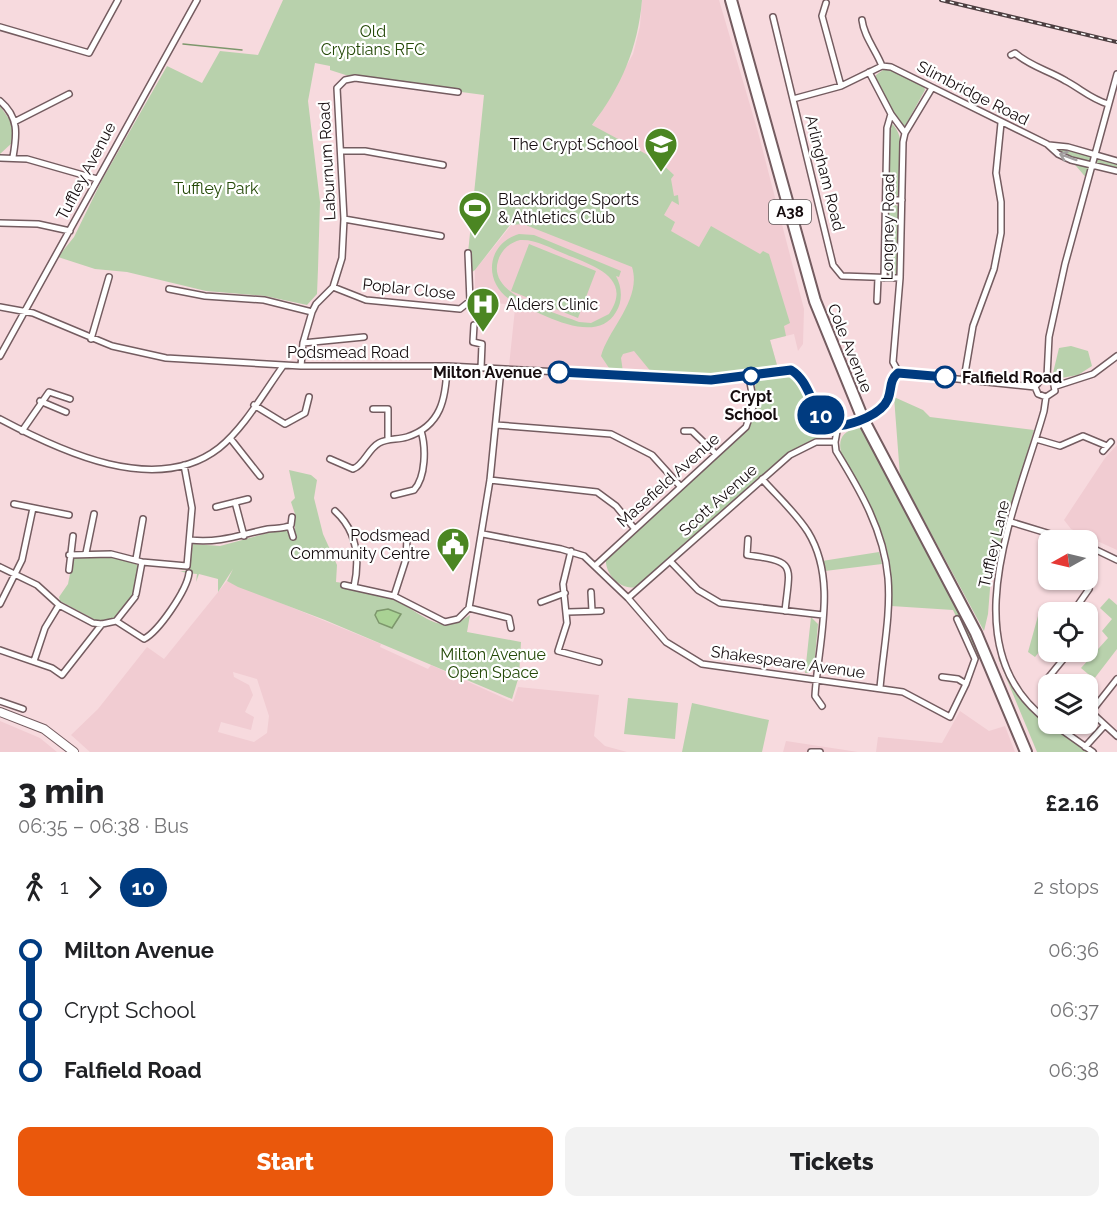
<!DOCTYPE html>
<meta charset="utf-8">
<style>
body{margin:0;font-family:Raleway,sans-serif;background:#f2f2f2;color:#202124;height:100vh;display:flex;flex-direction:column;font-size:22px;white-space:nowrap}
*{box-sizing:border-box;margin:0}
p{font-size:20px;color:#757577}
.icon{flex:none;width:33px;height:33px;fill:none;stroke:currentColor;stroke-width:2;stroke-linecap:round;stroke-linejoin:round}
.map{position:relative;height:752px;overflow:hidden}
.sheet{display:flex;flex-direction:column;background:#fff;flex:1}
.sheet>*{flex:none}
.badge{padding:0 12px;border-radius:20px;font-size:21px;line-height:39px}
.needle{width:39px;rotate:262deg}
.tools{position:absolute;left:1038px;top:530px;display:grid;gap:12px}
.tools a{display:grid;place-items:center;width:60px;height:60px;border-radius:12px;background:#fff;box-shadow:0 2px 4px #0004;font-size:30px}
.map>.badge{position:absolute;translate:-50% -50%;box-shadow:0 0 0 3px #fff}
.legs{display:flex;align-items:center;gap:9px;height:66px;padding:0 18px;font-size:20px}
.legs p{margin-inline-start:auto}
.headline{display:flex;align-items:center;justify-content:space-between;height:102px;padding:0 18px}
h1{font-size:33px;font-weight:800;line-height:45px}
.primary-button{display:flex;gap:12px;margin-top:auto;padding:12px 18px}
.primary-button a{flex:1;height:69px;border-radius:12px;background:#ea580c;color:#fff;font-size:24px;font-weight:800;line-height:69px;text-align:center}
.primary-button a+a{background:#f2f2f2;color:#202124}
ul{padding:0 18px;list-style:none}
li{display:flex;align-items:center;gap:21px;height:60px;font-size:22px}
li i{display:grid;place-items:center;width:9px;height:100%;margin:0 8px;background:currentColor}
li i::after{content:'';width:15px;height:15px;margin:-8px;border:4px solid;border-radius:50%;background:#fff}
li p{margin-inline-start:auto}
li:first-child i{background:linear-gradient(#0000 50%,currentColor 0)}
li:last-child i{background:linear-gradient(currentColor 50%,#0000 0)}
.map>svg:first-child{display:block}
.built{fill:#f1ccd2;fill-rule:evenodd}
.green{fill:#b8d1ac;fill-rule:evenodd}
.water{fill:#a9d294;stroke:#7d976c;stroke-width:1.5}
.lines{fill:none;stroke-linecap:round;stroke-linejoin:round}
.stream{stroke:#7d976c;stroke-width:1.5}
.street-casing{stroke:#745c60;stroke-width:8}
.secondary-casing{stroke:#745c60;stroke-width:10}
.highway-casing{stroke:#745c60;stroke-width:14}
.street{stroke:#fff;stroke-width:5}
.secondary{stroke:#fff;stroke-width:8}
.highway{stroke:#fff;stroke-width:10}
.rail-casing{stroke:#4d3f41;stroke-width:4}
.rail{stroke:#fff;stroke-width:1.5;stroke-dasharray:4.5;stroke-linecap:butt}
.oneway{stroke:#a29e9f}
.line-1-casing{stroke:#fff;stroke-width:14}
.line-1{stroke:#003b80;stroke-width:9}
.stop-1-dot{fill:#fff;stroke:#003b80;stroke-width:3}
.labels{text-anchor:middle;dominant-baseline:central;stroke-width:4.5;stroke-linejoin:round;paint-order:stroke}
.shield{fill:#fff;stroke:#5c5657;stroke-width:1.5}
.shield-label{font-size:15px;font-weight:bold;fill:#160d0f}
.park-label{font-size:16px;fill:#244907;stroke:#fff}
.street-label{font-size:16px;fill:#160d0f;stroke:#fff}
.poi-label{font-size:16px;fill:#160d0f;stroke:#fff;text-anchor:end}
.stop-label{font-size:16px;font-weight:bold;fill:#160d0f;stroke:#fff;text-anchor:end}
</style>
<div class="map">
<svg width="1117" height="752" viewBox="0 0 1117 752">
<rect width="100%" height="100%" fill="#f7dade"/>
<path class="built" d="M 642,0 L 719,0 L 758,132 L 804,309 L 803,344 L 798,351 L 794,334 L 770,340 L 777,365 L 730,375 L 509,366 L 515,309 L 507,304 L 475,302 L 475,270 L 597,119 L 633,54 L 640,26 Z
M 1117,445 L 1117,550 L 1071,529 L 1064,520 L 1105,458 Z
M 227,581 L 381,644 L 380,647 L 428,669 L 431,665 L 513,702 L 518,687 L 599,695 L 594,736 L 605,746 L 627,752 L 90,752 L 71,735 L 98,709 L 147,647 L 164,659 ZM 233,672 L 257,679 L 269,716 L 267,733 L 254,742 L 218,732 L 221,722 L 251,730 L 254,717 L 245,712 L 253,695 L 249,685 L 234,677 Z
M 960,711 L 989,731 L 1005,726 L 1015,752 L 876,752 L 878,737 L 942,743 Z
M 0,721 L 40,738 L 57,752 L 0,752 Z
M 786,741 L 858,752 L 783,752 Z"/>
<path class="green" d="M 283,0 L 642,0 C 638,48 621,87 592,125 L 659,161 L 674,175 L 671,179 L 674,196 L 678,195 L 679,205 L 672,201 L 664,215 L 675,222 L 671,231 L 699,247 L 711,226 L 760,254 L 763,251 L 769,254 L 790,323 L 784,326 L 786,336 L 770,340 L 777,365 L 730,375 L 652,373 L 634,351 L 623,354 L 621,358 L 623,372 L 611,371 L 601,356 C 609,328 642,299 632,267 L 523,224 L 510,225 L 475,270 L 469,274 L 468,253 L 484,95 L 355,78 L 330,70 L 330,66 L 315,63 L 308,101 L 320,202 L 318,269 L 317,294 L 307,305 L 265,296 L 206,291 L 127,272 L 95,269 L 58,257 L 74,237 L 102,180 L 167,66 L 202,83 L 220,51 L 258,55 Z
M 886,68 L 924,86 L 925,90 L 905,126 L 900,125 L 876,81 L 876,75 Z
M 0,106 L 14,126 L 13,142 L 0,154 Z
M 891,123 C 908,136 900,174 900,193 L 895,198 L 888,194 Z
M 1047,144 L 1117,161 L 1117,171 L 1092,164 L 1088,180 L 1071,160 Z
M 891,202 L 899,207 L 898,271 L 894,276 L 888,275 L 886,271 L 888,206 Z
M 519,234 L 534,235 L 621,271 L 619,277 L 616,276 C 622,287 623,301 616,312 C 595,348 537,311 509,299 C 483,280 487,244 519,234 ZM 520,240 C 536,239 550,248 565,254 C 591,265 634,277 609,314 L 591,323 L 579,322 C 555,312 487,296 498,261 C 501,250 509,243 520,240 Z
M 529,244 L 596,271 L 578,318 L 511,291 Z
M 1071,346 L 1088,351 L 1092,366 L 1078,375 L 1061,378 L 1053,373 L 1059,348 Z
M 784,374 C 804,376 805,400 813,414 C 818,423 828,426 830,436 L 816,438 L 789,452 L 636,587 C 620,591 604,573 606,558 L 749,428 L 756,411 L 755,386 L 758,380 Z
M 894,397 L 923,410 L 930,417 L 1034,430 L 996,561 L 989,564 L 987,571 L 991,576 L 988,614 L 984,631 L 900,476 Z
M 858,428 L 863,429 L 945,580 L 983,658 L 976,659 L 953,610 L 891,606 C 891,589 892,571 888,554 C 880,518 858,485 841,453 C 838,438 843,431 858,428 Z
M 289,470 L 311,475 L 317,480 L 314,498 L 323,534 L 337,565 L 336,582 L 343,583 L 343,588 C 360,592 379,593 395,600 C 422,612 438,638 470,615 L 467,632 L 521,642 L 519,676 L 512,699 L 325,620 L 238,587 L 227,581 L 233,569 L 218,592 L 218,579 L 199,574 L 196,582 L 197,574 L 187,573 L 181,593 L 178,590 L 185,582 L 186,573 L 180,571 L 189,571 L 163,566 L 189,569 L 193,544 L 220,546 L 279,530 L 287,530 L 291,538 L 295,537 L 295,514 L 291,502 L 295,498 Z
M 879,552 L 882,564 L 825,571 L 822,561 Z
M 90,556 L 124,559 L 140,566 L 136,576 L 137,595 L 123,607 L 116,618 L 99,622 L 60,601 L 59,597 L 68,584 L 73,558 Z
M 1109,598 L 1117,605 L 1117,649 L 1094,679 L 1081,668 L 1108,638 L 1102,631 L 1112,619 L 1100,608 Z
M 1038,616 L 1048,623 L 1048,641 L 1035,657 L 1028,652 Z
M 811,617 L 818,624 L 814,668 L 809,673 L 805,673 Z
M 998,658 L 1009,669 L 1036,711 L 1091,752 L 1037,752 Z
M 628,698 L 678,703 L 675,739 L 624,734 Z
M 692,703 L 769,720 L 762,752 L 682,752 Z"/>
<path class="water" d="M 388,609 L 401,614 L 392,628 L 379,623 L 375,615 L 377,611 Z"/>
<g class="lines">
<path class="stream" d="M 183,44 L 242,50"/>
<g class="street-casing">
<path id="street" d="M 826,3 L 822,16 L 841,86
M 773,17 L 833,265 L 842,276 L 900,278
M 862,20 C 864,37 876,50 882,66
M 0,27 L 89,53 L 118,0
M 1011,55 L 1015,53 C 1031,67 1048,70 1066,81 C 1081,89 1091,99 1108,104
M 869,72 L 891,114 L 887,128 L 884,278
M 793,99 L 841,86 L 882,66 L 891,67 L 1047,144 L 1058,154 L 1071,160 L 1117,171
M 0,101 C 19,117 17,134 13,157
M 891,114 L 905,133
M 16,121 L 69,94
M 1049,145 L 1068,147 L 1117,161
M 341,151 L 365,151 L 443,165
M 0,158 L 27,159 L 97,179
M 886,200 L 902,200
M 344,219 L 441,236
M 0,223 L 38,224 L 70,231
M 333,287 L 366,300 L 460,309 L 470,301 L 468,253
M 169,289 L 205,296 L 264,300 L 312,312 L 303,343 L 301,366
M 877,301 L 878,278
M 0,307 L 33,313 L 112,346 L 166,358 L 301,366 L 447,366 L 711,380 C 727,380 782,367 791,370 C 816,379 809,419 838,426 C 854,424 881,415 888,399 C 892,389 889,380 899,373 L 1035,387
M 312,312 L 316,304 L 333,287 L 342,258 L 344,219 L 337,88 L 345,80 L 355,78 L 458,92
M 474,325 L 473,342 L 482,344 L 481,368
M 91,339 L 109,277
M 303,343 L 364,337
M 0,356 L 197,0
M 899,373 L 893,362 L 900,278 L 903,142 L 905,133 L 932,88
M 1047,377 L 1049,337 L 1065,264 L 1117,74
M 964,379 L 973,326 L 994,269 L 1001,233 L 1001,202 L 996,173 L 1001,123
M 1056,386 L 1093,374 L 1117,356
M 1035,387 L 1043,377 L 1053,380 L 1055,391 L 1046,397
M 1035,387 L 1038,394 L 1046,397
M 1046,397 L 1044,411 C 1018,504 948,647 1048,721
M 40,401 L 66,412
M 254,405 L 285,424 L 305,413 L 309,397
M 373,409 L 388,409 L 388,439
M 0,419 C 60,451 156,497 219,448 C 245,427 264,392 283,366
M 496,425 L 611,434 L 652,455 L 680,486
M 838,426 L 835,442 L 836,451 C 860,490 884,531 888,578 C 891,614 883,652 880,688
M 22,431 L 49,392 L 70,399
M 684,431 L 692,431 L 716,454
M 230,438 L 260,476
M 1036,439 L 1060,446 L 1083,436 L 1107,446
M 1103,451 L 1111,442
M 330,459 L 353,469 C 364,465 368,449 379,443 C 388,438 397,440 407,437 C 441,426 446,399 447,366
M 762,479 C 777,496 796,513 808,532 C 838,581 818,642 815,696 L 822,706
M 490,480 L 597,492 L 616,506 L 634,528
M 394,495 L 414,490 C 426,477 426,447 421,431
M 235,502 L 244,536
M 14,504 L 69,515
M 216,507 L 248,499
M 335,511 C 357,531 360,559 354,587
M 1011,522 L 1070,540
M 290,527 L 293,537
M 483,534 L 561,549 L 584,556 L 628,598 L 666,642 L 702,664 L 903,692 L 950,717 L 966,684 L 975,659 L 957,619
M 748,539 L 747,555 C 797,562 790,564 785,611
M 190,540 C 221,543 239,535 268,529 C 276,528 284,529 291,525 L 292,517
M 1088,546 L 1117,560
M 571,551 L 563,584 L 567,623 L 558,651 L 599,662
M 86,553 L 94,514
M 69,555 L 111,554 L 142,562 L 187,566 L 192,508 L 184,465
M 136,559 L 143,519
M 670,561 L 698,590 L 720,603 L 823,615
M 596,565 L 746,427 L 754,404 L 749,377
M 0,567 L 37,585 L 59,605 L 93,623 L 102,624 L 116,621 L 144,639 C 159,631 187,590 189,573
M 69,570 L 73,536
M 344,585 L 394,596 L 445,622 L 458,619 L 469,608 L 490,480 L 501,369
M 591,592 L 592,611
M 136,594 L 142,562
M 394,596 L 406,559 L 407,538
M 628,598 L 790,455 L 816,442 L 835,442
M 541,602 L 565,593
M 0,604 L 22,560 L 33,508
M 469,608 L 509,618 L 511,628
M 568,612 L 601,611
M 1073,612 L 1089,589
M 116,621 L 135,597
M 1088,625 L 1091,628 L 1088,631
M 0,650 L 52,668 L 62,675 L 102,624
M 34,661 L 45,628 L 59,605
M 942,677 L 958,679 L 966,684
M 1117,679 L 1091,712 L 1117,736
M 1052,684 L 1048,678 L 1070,651
M 1088,695 L 1091,691
M 0,701 L 23,709
M 1041,715 L 1048,706
M 1052,723 L 1093,752
M 1085,747 L 1104,726
M 811,752 L 820,752"/>
</g>
<g class="secondary-casing">
<path id="secondary" d="M 0,712 L 44,729 L 74,752"/>
</g>
<g class="highway-casing">
<path id="highway" d="M 731,0 L 815,301 L 863,419 L 976,633 L 1026,752"/>
</g>
<use href="#street" class="street"/>
<use href="#secondary" class="secondary"/>
<use href="#highway" class="highway"/>
<g class="rail-casing">
<path id="rail" d="M 941,0 L 1117,42"/>
</g>
<use href="#rail" class="rail"/>
</g>
<defs><path id="oneway-shaft" d="M-6 0H5M1.5-3L5.5 0L1.5 3" fill="none" stroke-width="1.6" stroke-linecap="round" stroke-linejoin="round" transform="scale(1.5)"/></defs>
<use class="oneway" href="#oneway-shaft" transform="translate(1068 157) rotate(-160)"/>
<g class="lines">
<g class="line-1-casing">
<path id="line-1" d="M 559,372 L 711,380 L 791,370 C 814,384 810,419 838,426 C 854,424 881,415 888,399 C 892,389 889,380 898,373 L 945,377"/>
</g>
<use href="#line-1" class="line-1"/>
</g>
<defs>
<g id="school-pin" transform="scale(1.725)"><path d="M0 17L-7.5 6A9.5 9.5 0 1 1 7.5 6Z" fill="#4b8622" stroke="#fff"/><path d="M0-5L7-2L0 1L-7-2ZM-4 1L0 2.5L4 1V4Q0 6-4 4Z" fill="#fff"/></g>
<g id="stadium-pin" transform="scale(1.725)"><path d="M0 17L-7.5 6A9.5 9.5 0 1 1 7.5 6Z" fill="#4b8622" stroke="#fff"/><path d="M0-5a6.5 5 0 1 0 0 10a6.5 5 0 1 0 0-10ZM-3.5-1.8h7v3.6h-7Z" fill="#fff"/></g>
<g id="hospital-pin" transform="scale(1.725)"><path d="M0 17L-7.5 6A9.5 9.5 0 1 1 7.5 6Z" fill="#4b8622" stroke="#fff"/><path d="M-5-5h3v3.5h4V-5h3V5h-3V1.5h-4V5h-3Z" fill="#fff"/></g>
<g id="civic-pin" transform="scale(1.725)"><path d="M0 17L-7.5 6A9.5 9.5 0 1 1 7.5 6Z" fill="#4b8622" stroke="#fff"/><path d="M-.6-6.5H3V-4.5H.6V-3L4-1V1h2V6H-6V1h2V-1L-.6-3ZM-1.2 2.5V6h2.4V2.5Z" fill="#fff"/></g>
</defs>
<g fill-rule="evenodd">
<use href="#school-pin" x="661" y="144"/>
<use href="#stadium-pin" x="475" y="208"/>
<use href="#hospital-pin" x="483" y="304"/>
<use href="#civic-pin" x="453" y="544"/>
</g>
<g class="stop-1-dot">
<circle cx="559" cy="372" r="10"/>
<circle cx="751" cy="376" r="8"/>
<circle cx="945" cy="377" r="10"/>
</g>
<g class="labels">
<rect class="shield" x="769" y="200" width="42" height="24" rx="4.5"/>
<g class="shield-label">
<text x="790" y="212">A38</text>
</g>
<g class="park-label">
<text x="373" y="31">Old<tspan x="373" dy="18">Cryptians RFC</tspan></text>
<text x="216" y="188">Tuffley Park</text>
<text x="493" y="654">Milton Avenue<tspan x="493" dy="18">Open Space</tspan></text>
</g>
<g class="street-label">
<text transform="translate(973 93) rotate(27)">Slimbridge Road</text>
<text transform="translate(327 161) rotate(-93)">Laburnum Road</text>
<text transform="translate(86 171) rotate(-62)">Tuffley Avenue</text>
<text transform="translate(825 173) rotate(76)">Arlingham Road</text>
<text transform="translate(888 227) rotate(-89)">Longney Road</text>
<text transform="translate(409 289) rotate(6)">Poplar Close</text>
<text transform="translate(850 348) rotate(68)">Cole Avenue</text>
<text x="348" y="352">Podsmead Road</text>
<text transform="translate(668 480) rotate(-42)">Masefield Avenue</text>
<text transform="translate(718 500) rotate(-42)">Scott Avenue</text>
<text transform="translate(994 544) rotate(-77)">Tuffley Lane</text>
<text transform="translate(788 662) rotate(8)">Shakespeare Avenue</text>
</g>
<g class="poi-label">
<text x="638" y="144">The Crypt School</text>
<text x="498" y="199" text-anchor="start">Blackbridge Sports<tspan x="498" dy="18">&amp; Athletics Club</tspan></text>
<text x="506" y="304" text-anchor="start">Alders Clinic</text>
<text x="430" y="535">Podsmead<tspan x="430" dy="18">Community Centre</tspan></text>
</g>
<g class="stop-label">
<text x="542" y="372">Milton Avenue</text>
<text x="962" y="377" text-anchor="start">Falfield Road</text>
<text x="751" y="396" text-anchor="middle">Crypt<tspan x="751" dy="18">School</tspan></text>
</g>
</g>
</svg>
<div class="tools">
<a><svg class="needle" viewBox="-14 -14 28 28"><path d="M0-13l5 13h-10z" fill="#e53935"/><path d="M0 13l5-13h-10z" fill="#757577"/></svg></a>
<a><svg class="icon" aria-label="locate" viewBox="0 0 24 24"><circle cx="12" cy="12" r="6"/><path d="M12 2v4M12 18v4M2 12h4M18 12h4"/></svg></a>
<a><svg class="icon" aria-label="layers" viewBox="0 0 24 24"><path d="M12 4l9 5-9 5-9-5zM3 14l9 5 9-5"/></svg></a>
</div>
<b class="badge" style="left:821px;top:415px;background:#003b80;color:#fff">10</b>
</div>
<section class="sheet">
<div class="headline"><div><h1>3 min</h1><p>06:35 – 06:38 · Bus</p></div><b>£2.16</b></div>
<div class="legs"><svg class="icon" aria-label="walk" viewBox="0 0 24 24"><circle cx="13" cy="4" r="2"/><path d="M13 8l-2 6 4 7M11 14l-3 7M7 12l3-4h3l4 4"/></svg>1<svg class="icon" aria-label="forward" viewBox="0 0 24 24"><path d="M9 5l7 7-7 7"/></svg><b class="badge" style="background:#003b80;color:#fff">10</b><p>2 stops</p></div>
<ul>
<li><i style="color:#003b80"></i><b>Milton Avenue</b><p>06:36</p></li>
<li><i style="color:#003b80"></i><span>Crypt School</span><p>06:37</p></li>
<li><i style="color:#003b80"></i><b>Falfield Road</b><p>06:38</p></li>
</ul>
<div class="primary-button"><a>Start</a><a>Tickets</a></div>
</section>
